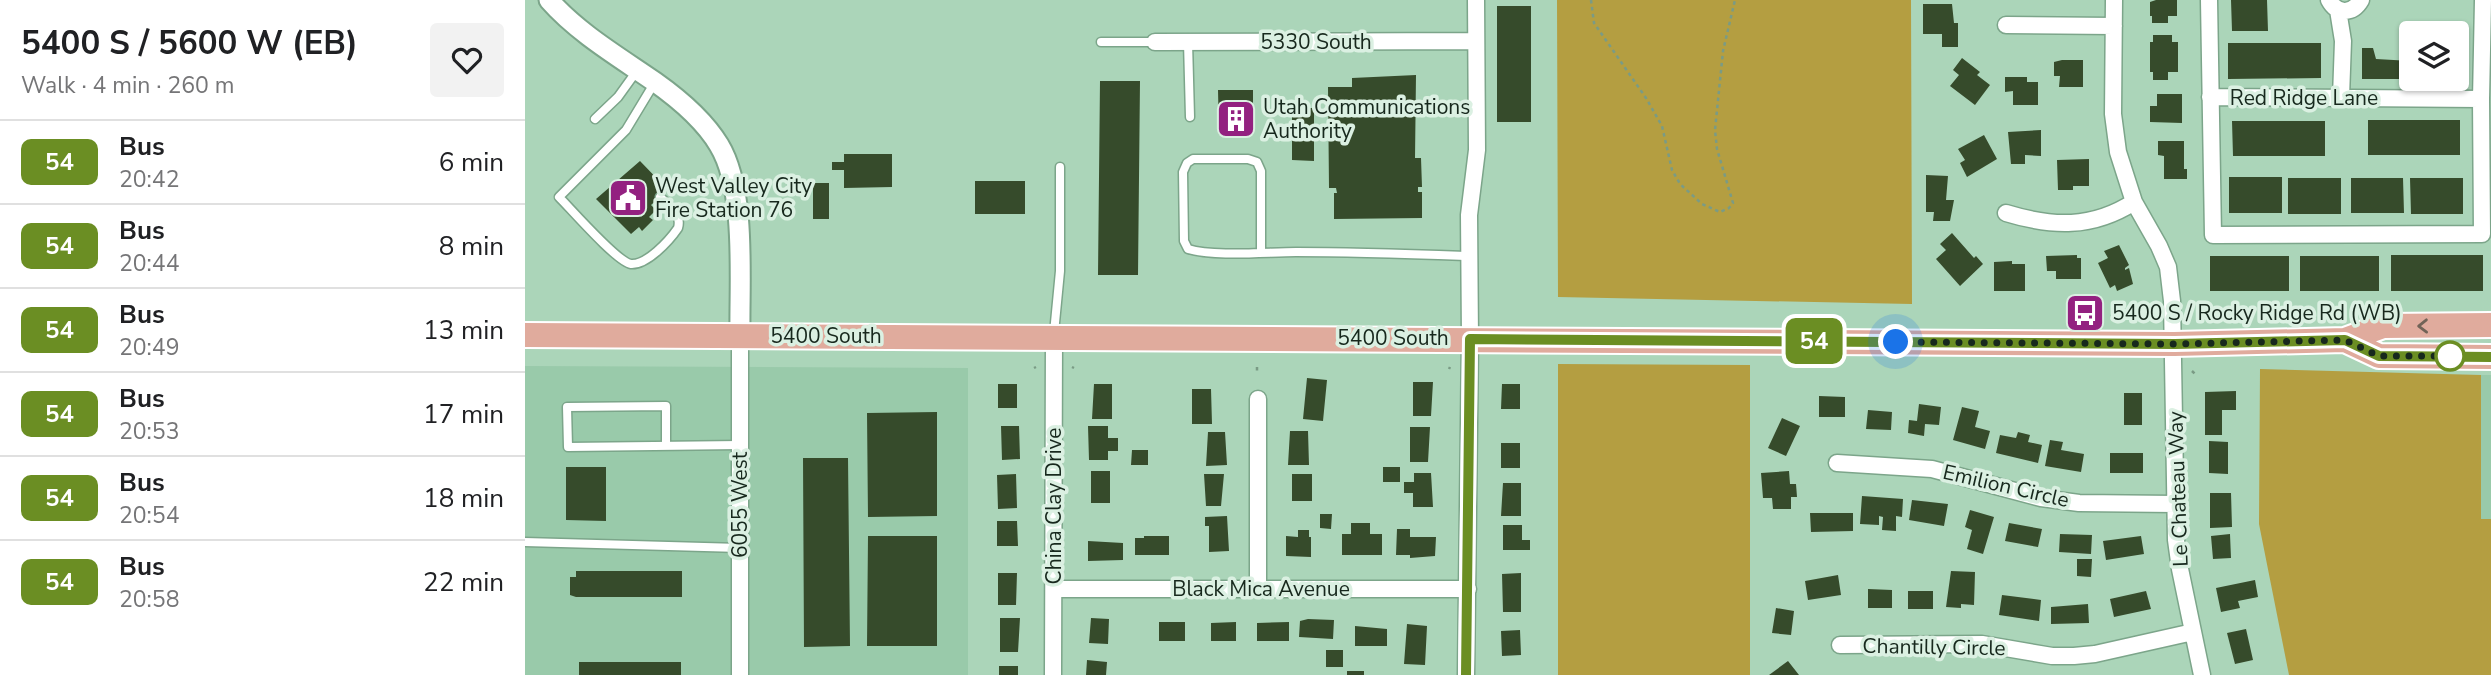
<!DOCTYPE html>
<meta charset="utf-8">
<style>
body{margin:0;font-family:"Nunito Sans",sans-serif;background:#f2f2f2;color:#202124;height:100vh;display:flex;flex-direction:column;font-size:26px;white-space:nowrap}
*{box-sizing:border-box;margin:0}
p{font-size:23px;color:#757577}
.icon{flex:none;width:38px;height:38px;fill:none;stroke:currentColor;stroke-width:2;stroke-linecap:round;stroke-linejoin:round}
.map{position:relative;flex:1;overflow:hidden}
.sheet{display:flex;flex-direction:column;background:#fff;width:525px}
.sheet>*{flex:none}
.badge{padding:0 14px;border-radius:10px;font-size:24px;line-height:46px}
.buttons{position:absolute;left:1874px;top:21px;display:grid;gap:14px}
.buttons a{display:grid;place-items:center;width:70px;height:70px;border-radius:7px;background:#fff;box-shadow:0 2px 5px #0004;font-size:35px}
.you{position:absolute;width:35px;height:35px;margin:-18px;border:5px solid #fff;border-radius:50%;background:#1a73e8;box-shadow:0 0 0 10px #1a73e833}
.map>.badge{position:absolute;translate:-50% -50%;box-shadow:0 0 0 4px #fff}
.round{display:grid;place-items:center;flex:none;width:74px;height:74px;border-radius:7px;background:#f2f2f2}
.overview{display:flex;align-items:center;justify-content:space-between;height:119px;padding:0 21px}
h1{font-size:33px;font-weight:700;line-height:52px}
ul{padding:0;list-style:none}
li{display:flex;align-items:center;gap:21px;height:84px;padding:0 21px;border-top:2px solid #e0e0e0}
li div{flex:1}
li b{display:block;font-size:26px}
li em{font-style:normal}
li .badge{min-width:77px;font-weight:700;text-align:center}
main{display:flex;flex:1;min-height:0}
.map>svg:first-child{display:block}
.built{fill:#99caaa}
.green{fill:#b49e41}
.building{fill:#364b2b}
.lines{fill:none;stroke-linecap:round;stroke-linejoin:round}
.service-casing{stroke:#7ca58a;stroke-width:11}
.minor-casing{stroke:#7ca58a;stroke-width:19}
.tertiary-casing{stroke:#7ca58a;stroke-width:23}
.primary-casing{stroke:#fff;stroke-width:28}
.path{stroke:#7a9b85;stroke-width:2.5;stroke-dasharray:3.5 3.5;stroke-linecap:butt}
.service{stroke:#fff;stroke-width:8}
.minor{stroke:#fff;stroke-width:16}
.tertiary{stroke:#fff;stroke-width:19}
.primary{stroke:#e0ab9d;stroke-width:24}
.oneway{stroke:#716357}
.line-casing{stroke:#fff;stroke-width:16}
.line{stroke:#6b8e23;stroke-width:10}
.walk{stroke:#17281d;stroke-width:7;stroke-dasharray:0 12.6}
.stop-dot{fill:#fff;stroke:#6b8e23;stroke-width:3.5}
.labels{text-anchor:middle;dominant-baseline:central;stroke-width:7;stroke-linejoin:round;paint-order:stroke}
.street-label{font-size:21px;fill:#17281d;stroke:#dbf0e2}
.poi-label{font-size:21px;fill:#17281d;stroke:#dbf0e2;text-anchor:start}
</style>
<main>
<section class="sheet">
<div class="overview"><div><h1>5400 S / 5600 W (EB)</h1><p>Walk · 4 min · 260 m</p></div><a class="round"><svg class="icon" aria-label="heart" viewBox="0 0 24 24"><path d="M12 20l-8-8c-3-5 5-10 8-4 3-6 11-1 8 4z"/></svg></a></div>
<ul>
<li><span class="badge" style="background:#6b8e23;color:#fff">54</span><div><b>Bus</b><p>20:42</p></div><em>6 min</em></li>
<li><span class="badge" style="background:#6b8e23;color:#fff">54</span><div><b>Bus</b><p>20:44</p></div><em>8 min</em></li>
<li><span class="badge" style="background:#6b8e23;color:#fff">54</span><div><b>Bus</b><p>20:49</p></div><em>13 min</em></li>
<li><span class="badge" style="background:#6b8e23;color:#fff">54</span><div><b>Bus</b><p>20:53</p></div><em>17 min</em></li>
<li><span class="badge" style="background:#6b8e23;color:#fff">54</span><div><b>Bus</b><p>20:54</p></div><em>18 min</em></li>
<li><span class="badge" style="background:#6b8e23;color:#fff">54</span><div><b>Bus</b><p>20:58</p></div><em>22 min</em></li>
</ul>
</section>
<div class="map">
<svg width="1966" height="675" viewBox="0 0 1966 675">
<rect width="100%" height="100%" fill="#abd5b9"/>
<path class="built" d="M 0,366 L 443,368 L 443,675 L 0,675 Z
M 1956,375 L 1966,375 L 1966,519 L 1956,519 Z"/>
<path class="green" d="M 1032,0 L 1386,0 L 1387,304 L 1033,297 Z
M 1033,364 L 1225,365 L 1225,675 L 1033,675 Z
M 1735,369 L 1956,375 L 1956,519 L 1966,519 L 1966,675 L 1764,675 L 1734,524 Z"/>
<path class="building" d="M 1631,0 L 1652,0 L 1652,16 L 1643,16 L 1643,23 L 1627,23 L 1627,16 L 1625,16 L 1625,2 Z
M 1706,0 L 1742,0 L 1743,31 L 1707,31 Z
M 1398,4 L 1427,4 L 1429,23 L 1433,23 L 1433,47 L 1417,47 L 1417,34 L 1398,34 Z
M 972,6 L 1006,6 L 1006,122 L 972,122 Z
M 1905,22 L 1937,22 L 1937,79 L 1932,79 L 1932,33 L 1905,33 Z
M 1628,35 L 1647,35 L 1647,42 L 1653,42 L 1653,72 L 1643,72 L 1643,80 L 1628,80 L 1628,72 L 1625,72 L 1625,42 L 1628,42 Z
M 1703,43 L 1796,43 L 1796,78 L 1703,79 Z
M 1837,48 L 1848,48 L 1851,59 L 1886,61 L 1886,79 L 1837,79 Z
M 1437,58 L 1455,72 L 1452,75 L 1465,85 L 1450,105 L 1425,86 L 1434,75 L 1428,70 Z
M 1537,60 L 1558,60 L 1558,87 L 1534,87 L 1535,76 L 1529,76 L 1529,62 Z
M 891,75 L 890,158 L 896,158 L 897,187 L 893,187 L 893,192 L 897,192 L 897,218 L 809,219 L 809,193 L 812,193 L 811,188 L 804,188 L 803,87 L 827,87 L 827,78 Z
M 1480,77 L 1502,77 L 1502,82 L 1513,82 L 1513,105 L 1488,105 L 1488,91 L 1480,92 Z
M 575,81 L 615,81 L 613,275 L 573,275 Z
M 693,90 L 728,90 L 728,135 L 694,135 Z
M 1632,94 L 1657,94 L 1657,123 L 1625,122 L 1625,106 L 1632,106 Z
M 767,108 L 789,108 L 789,161 L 767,160 Z
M 1843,120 L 1935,120 L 1935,155 L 1843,155 Z
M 1707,121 L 1800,121 L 1800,156 L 1708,156 Z
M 1516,130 L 1516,156 L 1500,155 L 1500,164 L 1486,164 L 1483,132 Z
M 1459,135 L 1472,159 L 1442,177 L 1435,163 L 1440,160 L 1433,149 Z
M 1633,141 L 1659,141 L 1659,169 L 1662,169 L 1662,179 L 1639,179 L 1639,156 L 1633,155 Z
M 319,154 L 367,154 L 367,187 L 319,188 L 319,170 L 307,170 L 307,162 L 319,162 Z
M 1564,159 L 1564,186 L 1548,186 L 1548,190 L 1533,190 L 1532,160 Z
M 115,161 L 143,190 L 126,205 L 131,210 L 124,217 L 128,220 L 117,231 L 114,227 L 106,234 L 71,199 Z
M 1401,175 L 1423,176 L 1421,200 L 1429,200 L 1425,221 L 1408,221 L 1409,212 L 1401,212 Z
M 1704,177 L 1757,177 L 1757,213 L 1704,213 Z
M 1763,178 L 1816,178 L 1816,214 L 1763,214 Z
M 1826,178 L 1878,178 L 1879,213 L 1826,213 Z
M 1885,178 L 1938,178 L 1938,214 L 1886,214 Z
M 450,181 L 500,181 L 500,214 L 450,214 Z
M 288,183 L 304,183 L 304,219 L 288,219 Z
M 1427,233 L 1449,258 L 1451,256 L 1458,264 L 1435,286 L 1411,259 L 1421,250 L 1415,244 Z
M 1594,245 L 1604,265 L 1600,268 L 1600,270 L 1604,268 L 1608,284 L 1592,291 L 1590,285 L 1585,288 L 1573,263 L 1583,258 L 1579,251 Z
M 1552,255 L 1552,258 L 1556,258 L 1556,279 L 1531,279 L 1531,271 L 1522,271 L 1521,256 Z
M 1866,255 L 1958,255 L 1958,291 L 1866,291 Z
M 1685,256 L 1764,256 L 1764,291 L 1685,291 Z
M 1775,256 L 1854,256 L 1854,291 L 1775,291 Z
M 1487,261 L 1487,264 L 1500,264 L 1500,291 L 1469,291 L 1469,262 Z
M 782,378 L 802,380 L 798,421 L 778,419 Z
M 888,382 L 908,382 L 906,416 L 888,416 Z
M 473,384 L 492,384 L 492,408 L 473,408 Z
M 569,384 L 587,384 L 587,419 L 567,419 Z
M 977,384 L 995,384 L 995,409 L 976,409 Z
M 667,389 L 686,389 L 687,424 L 667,424 Z
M 1711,391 L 1711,410 L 1697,410 L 1697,435 L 1680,435 L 1680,392 Z
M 1599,393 L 1617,393 L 1617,425 L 1599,425 Z
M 1294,396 L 1320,397 L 1320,417 L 1294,417 Z
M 1394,404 L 1416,407 L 1414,425 L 1400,424 L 1399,436 L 1383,433 L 1384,420 L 1392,421 Z
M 1437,407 L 1454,411 L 1450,427 L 1465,431 L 1460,449 L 1428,440 Z
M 1343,410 L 1367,412 L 1366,430 L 1341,429 Z
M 412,412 L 412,516 L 343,517 L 342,413 Z
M 1257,418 L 1275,426 L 1261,456 L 1243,448 Z
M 476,426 L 494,426 L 495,459 L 477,460 Z
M 563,426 L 583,426 L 583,438 L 593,438 L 593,451 L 583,451 L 583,460 L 564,460 Z
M 885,427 L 905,427 L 903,462 L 885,462 Z
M 765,431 L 783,431 L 784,465 L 763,465 Z
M 683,432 L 700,432 L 702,465 L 681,466 Z
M 1493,432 L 1505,435 L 1503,442 L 1517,445 L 1513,463 L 1471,453 L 1475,435 L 1491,438 Z
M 1525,440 L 1538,442 L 1536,450 L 1559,454 L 1556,472 L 1520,466 Z
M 1684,441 L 1703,442 L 1703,474 L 1684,473 Z
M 976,443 L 995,443 L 995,468 L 976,468 Z
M 607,450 L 623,450 L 623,465 L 606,465 Z
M 1585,453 L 1618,453 L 1618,473 L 1585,473 Z
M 278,458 L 323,458 L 325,646 L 279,647 Z
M 41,467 L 81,467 L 81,521 L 41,520 Z
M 858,467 L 875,467 L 875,482 L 858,482 Z
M 566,471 L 585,471 L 585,503 L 566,503 Z
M 1264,471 L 1265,484 L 1271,484 L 1272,497 L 1266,497 L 1266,509 L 1248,509 L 1247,498 L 1238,498 L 1236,473 Z
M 889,473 L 906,473 L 908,507 L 888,507 L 888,493 L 879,493 L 879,482 L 889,482 Z
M 491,474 L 492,508 L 473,509 L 472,475 Z
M 679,474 L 699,474 L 696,506 L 681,506 Z
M 767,474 L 787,474 L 787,501 L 767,501 Z
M 978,483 L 996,483 L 996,516 L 976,516 Z
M 1685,493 L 1706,493 L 1707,527 L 1685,528 Z
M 1337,496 L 1378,499 L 1377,517 L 1371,516 L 1371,531 L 1357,530 L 1358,517 L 1354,516 L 1354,525 L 1335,524 Z
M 1387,500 L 1423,504 L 1419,526 L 1384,520 Z
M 1445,510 L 1469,517 L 1458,554 L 1442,549 L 1447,530 L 1440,527 Z
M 1285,513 L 1328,513 L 1328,531 L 1286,532 Z
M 795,514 L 807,514 L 806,529 L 795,528 Z
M 702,516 L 704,551 L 684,552 L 684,526 L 680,526 L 680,517 Z
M 472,521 L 492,521 L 493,546 L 472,546 Z
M 826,523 L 845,523 L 845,534 L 857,534 L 857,555 L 817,555 L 817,534 L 826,534 Z
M 1484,523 L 1517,529 L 1513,547 L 1480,541 Z
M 978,525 L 997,525 L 997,540 L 1005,540 L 1005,550 L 978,550 Z
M 872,529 L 885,529 L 885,537 L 911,537 L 910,556 L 885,558 L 885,555 L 871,555 Z
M 773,530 L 784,530 L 784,537 L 786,537 L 786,557 L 761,556 L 761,536 L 773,537 Z
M 1535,534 L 1567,535 L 1566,554 L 1534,552 Z
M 1705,534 L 1706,558 L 1688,559 L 1686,536 Z
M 343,536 L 412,536 L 412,646 L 342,646 Z
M 619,536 L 644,536 L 644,555 L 610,555 L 610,538 L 619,538 Z
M 1616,536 L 1619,554 L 1581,560 L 1578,541 Z
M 563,541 L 598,543 L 598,560 L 563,561 Z
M 1552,559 L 1567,559 L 1566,577 L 1552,576 Z
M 51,571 L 157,571 L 157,597 L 51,597 L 45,595 L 45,577 L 51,577 Z
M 1426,571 L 1450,572 L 1449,605 L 1436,604 L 1436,608 L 1421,607 Z
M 473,573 L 492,573 L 491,605 L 473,605 Z
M 996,573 L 996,612 L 978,612 L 977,574 Z
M 1313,575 L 1316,595 L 1283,600 L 1280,581 Z
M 1730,580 L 1733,597 L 1713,601 L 1715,608 L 1696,612 L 1691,588 Z
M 1343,589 L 1367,590 L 1367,608 L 1343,608 Z
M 1383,591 L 1408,591 L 1408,609 L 1383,609 Z
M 1621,591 L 1626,609 L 1589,617 L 1585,599 Z
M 1477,595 L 1516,600 L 1514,621 L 1474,615 Z
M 1563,604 L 1564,623 L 1526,624 L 1526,607 Z
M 1251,608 L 1269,611 L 1266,635 L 1247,633 Z
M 475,618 L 495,618 L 493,652 L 475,652 Z
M 566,618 L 584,619 L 583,644 L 564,643 Z
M 783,619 L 809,620 L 808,639 L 774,637 L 775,621 Z
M 634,622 L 660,622 L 660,641 L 634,641 Z
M 711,622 L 711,641 L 686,641 L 686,623 Z
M 764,622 L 764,641 L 732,641 L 732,623 Z
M 882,624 L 902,626 L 900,665 L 879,664 Z
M 830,626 L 862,629 L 862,646 L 830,646 Z
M 1721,629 L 1728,660 L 1710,664 L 1702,633 Z
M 995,630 L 996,655 L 977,656 L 976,631 Z
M 801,650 L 818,650 L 818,667 L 801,667 Z
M 562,660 L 582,662 L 581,675 L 561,675 Z
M 1263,661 L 1274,675 L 1244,675 Z
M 54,662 L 156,662 L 156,675 L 54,675 Z
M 474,666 L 493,666 L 493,675 L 474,675 Z
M 822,671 L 839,671 L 839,675 L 822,675 Z"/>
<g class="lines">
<g class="service-casing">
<path id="service" d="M 576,42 L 630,42
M 663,42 L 665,117
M 130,82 L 101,130 L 34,197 C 46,209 92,262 106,264 C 122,265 144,241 153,228 C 157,214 145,206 135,197
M 70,119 L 93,97 L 111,72
M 736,252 L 736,171 L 732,162 L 723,159 L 668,159 L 662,163 L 658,172 L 659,241 L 663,249 C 689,257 742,252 771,252 C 829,252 886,254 944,256
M 529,333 L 535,271 L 535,167
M 141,446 L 141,406 L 42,407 L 43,447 L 215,445
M 0,542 L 215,548"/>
</g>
<g class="minor-casing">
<path id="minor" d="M 1589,0 L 1588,114 L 1593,152 L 1609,202 L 1634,246 L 1643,267 L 1647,301 L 1651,540 L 1655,569 L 1677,675
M 1684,0 L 1688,235 L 1957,234 L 1956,99 L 1958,0
M 1804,0 C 1812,15 1828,14 1836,0
M 1813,10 L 1818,41 L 1816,97
M 1481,25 L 1589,26
M 630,42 L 951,41
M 1685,97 L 1956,99
M 1481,213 C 1527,227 1567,229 1609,202
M 733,399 L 733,589
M 1312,463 L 1407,469 L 1516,498 L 1554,503 L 1650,504
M 529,589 L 943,589
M 1315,645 L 1457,644 L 1527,656 L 1549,656 L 1570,654 L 1668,632
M 215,675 L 215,335
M 528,675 L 529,336
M 941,675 L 945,339 L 944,215 L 952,150 L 951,0"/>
</g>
<g class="tertiary-casing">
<path id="tertiary" d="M 24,0 C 53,33 94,57 130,82 C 154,99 179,120 194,145 C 222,191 214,282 215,335"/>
</g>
<g class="primary-casing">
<path id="primary" d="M 0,335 L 1649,344 L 1820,340 L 1858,326 L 1966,325
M 1820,340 L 1854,356 L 1966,357"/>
</g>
<path class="path" d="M 1066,0 L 1069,23 L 1121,98 L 1137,126 L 1147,170 L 1155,184 L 1177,204 L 1195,212 L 1204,208 L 1208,203 L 1192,149 L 1190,130 L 1198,51 L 1210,0
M 547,367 L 549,368
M 732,367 L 732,373
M 509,368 L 511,367
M 924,369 L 925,367
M 1667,371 L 1670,374"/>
<use href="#service" class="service"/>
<use href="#minor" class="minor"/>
<use href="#tertiary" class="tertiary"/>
<use href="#primary" class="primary"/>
</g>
<defs><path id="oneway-chevron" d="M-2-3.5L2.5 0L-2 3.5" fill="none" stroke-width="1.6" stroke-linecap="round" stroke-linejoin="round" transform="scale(1.75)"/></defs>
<use class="oneway" href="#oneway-chevron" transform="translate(1898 326) rotate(179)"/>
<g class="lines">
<g class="line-casing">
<path id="line" d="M 941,675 L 945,339 L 1650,344 L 1820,340 L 1854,356 L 1966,357"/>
</g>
<use href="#line" class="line"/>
<path class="walk" d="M 1371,342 L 1650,344 L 1820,340 L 1854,356 L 1925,356"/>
</g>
<defs>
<g id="building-square" transform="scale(2.0125)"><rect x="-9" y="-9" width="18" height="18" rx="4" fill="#932180" stroke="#dbf0e2"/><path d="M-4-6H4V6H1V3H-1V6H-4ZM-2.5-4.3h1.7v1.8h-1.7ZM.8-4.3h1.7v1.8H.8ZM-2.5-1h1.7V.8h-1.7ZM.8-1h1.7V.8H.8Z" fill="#fff"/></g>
<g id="civic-square" transform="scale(2.0125)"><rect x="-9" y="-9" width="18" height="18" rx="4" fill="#932180" stroke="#dbf0e2"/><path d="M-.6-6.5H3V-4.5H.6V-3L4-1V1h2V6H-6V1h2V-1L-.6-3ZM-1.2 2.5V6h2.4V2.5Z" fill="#fff"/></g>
<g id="bus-square" transform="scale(2.0125)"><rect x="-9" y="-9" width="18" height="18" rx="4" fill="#932180" stroke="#dbf0e2"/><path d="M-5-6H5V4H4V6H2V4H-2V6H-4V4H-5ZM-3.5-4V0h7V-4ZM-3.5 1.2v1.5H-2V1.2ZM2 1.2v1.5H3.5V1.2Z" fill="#fff"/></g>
</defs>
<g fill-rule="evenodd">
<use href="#building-square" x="711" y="119"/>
<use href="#civic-square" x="103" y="198"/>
<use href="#bus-square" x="1560" y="313"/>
</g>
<circle class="stop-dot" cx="1925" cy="356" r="14"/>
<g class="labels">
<g class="street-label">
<text x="791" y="42">5330 South</text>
<text x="1779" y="98">Red Ridge Lane</text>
<text x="301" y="336">5400 South</text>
<text x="868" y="338">5400 South</text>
<text transform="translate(1481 486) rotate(13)">Emilion Circle</text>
<text transform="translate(1653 489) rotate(-92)">Le Chateau Way</text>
<text transform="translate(215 505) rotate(-90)">6055 West</text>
<text transform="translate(529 506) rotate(-90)">China Clay Drive</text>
<text x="736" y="589">Black Mica Avenue</text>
<text transform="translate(1409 647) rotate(1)">Chantilly Circle</text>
</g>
<g class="poi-label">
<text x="738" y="107">Utah Communications<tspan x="738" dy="24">Authority</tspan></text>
<text x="130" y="186">West Valley City<tspan x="130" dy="24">Fire Station 76</tspan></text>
<text x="1587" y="313">5400 S / Rocky Ridge Rd (WB)</text>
</g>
</g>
</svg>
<div class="buttons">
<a><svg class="icon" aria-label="layers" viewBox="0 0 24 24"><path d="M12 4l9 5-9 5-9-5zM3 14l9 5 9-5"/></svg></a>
</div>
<div class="you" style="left:1371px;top:342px"></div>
<b class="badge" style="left:1289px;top:341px;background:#6b8e23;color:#fff">54</b>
</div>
</main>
